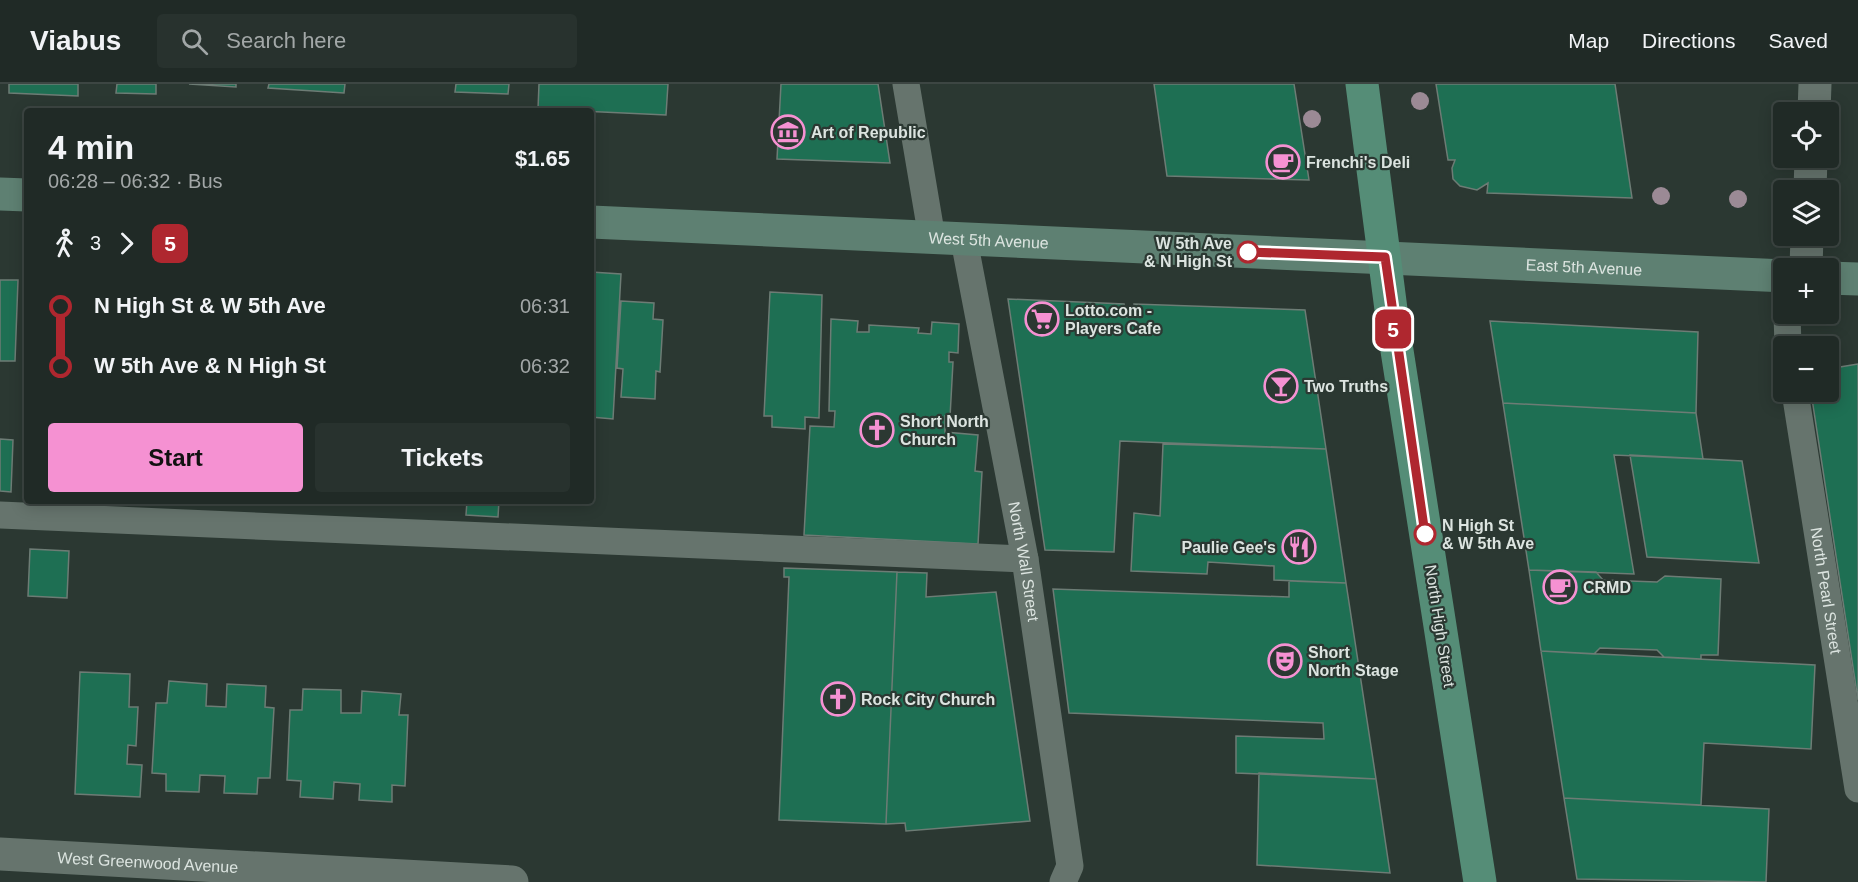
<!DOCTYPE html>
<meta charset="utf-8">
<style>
body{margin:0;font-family:Arial,sans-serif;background:#28322e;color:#f1f3f6;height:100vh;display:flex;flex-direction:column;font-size:22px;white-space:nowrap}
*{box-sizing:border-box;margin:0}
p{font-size:20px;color:#a2a7a7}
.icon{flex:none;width:33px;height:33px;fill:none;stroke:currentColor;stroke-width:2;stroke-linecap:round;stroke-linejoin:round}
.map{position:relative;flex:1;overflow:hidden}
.sheet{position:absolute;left:24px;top:24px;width:570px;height:396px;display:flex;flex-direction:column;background:#202a26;border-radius:6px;box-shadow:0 3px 15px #0003,0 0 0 2px #3d4643}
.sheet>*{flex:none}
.badge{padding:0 12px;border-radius:9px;font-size:21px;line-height:39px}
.fabs{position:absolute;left:1773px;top:18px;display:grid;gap:12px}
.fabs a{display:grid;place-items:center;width:66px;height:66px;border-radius:6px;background:#202a26;box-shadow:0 3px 15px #0003,0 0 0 2px #3d4643;font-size:30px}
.map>.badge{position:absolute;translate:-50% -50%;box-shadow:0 0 0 3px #fff}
.legs{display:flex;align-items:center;gap:9px;height:66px;padding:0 24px;font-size:20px}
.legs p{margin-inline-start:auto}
.headline{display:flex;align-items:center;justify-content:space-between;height:102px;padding:0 24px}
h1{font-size:33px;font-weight:800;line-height:45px}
.action{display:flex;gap:12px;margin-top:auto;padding:12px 24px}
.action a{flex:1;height:69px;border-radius:6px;background:#f591d2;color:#111;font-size:24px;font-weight:800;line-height:69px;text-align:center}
.action a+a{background:#28322e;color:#f1f3f6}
ul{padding:0 24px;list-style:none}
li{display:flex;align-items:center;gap:21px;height:60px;font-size:22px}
li i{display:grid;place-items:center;width:9px;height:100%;margin:0 8px;background:currentColor}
li i::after{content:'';width:15px;height:15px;margin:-8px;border:4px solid;border-radius:50%;background:#202a26}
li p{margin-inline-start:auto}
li:first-child i{background:linear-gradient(#0000 50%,currentColor 0)}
li:last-child i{background:linear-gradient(currentColor 50%,#0000 0)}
header{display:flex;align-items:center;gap:36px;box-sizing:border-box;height:84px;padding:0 30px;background:#202a26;border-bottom:2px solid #3d4643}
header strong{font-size:28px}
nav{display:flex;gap:33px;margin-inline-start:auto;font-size:21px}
.search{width:420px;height:54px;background:#28322e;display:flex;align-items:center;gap:15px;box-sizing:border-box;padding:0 21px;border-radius:6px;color:#a2a7a7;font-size:22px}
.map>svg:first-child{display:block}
.building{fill:#1e6f53;stroke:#6d7c75;stroke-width:1.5}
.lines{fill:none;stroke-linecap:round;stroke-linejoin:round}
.service{stroke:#66746d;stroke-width:27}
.minor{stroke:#66746d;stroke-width:33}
.secondary{stroke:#5e8072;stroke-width:33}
.primary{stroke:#558d77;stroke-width:33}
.tree{fill:#9b8a95}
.line-1-casing{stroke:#fff;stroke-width:14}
.line-1{stroke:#af272f;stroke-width:9}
.stop-1-dot{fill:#fff;stroke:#af272f;stroke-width:3}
.labels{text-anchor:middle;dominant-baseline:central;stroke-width:4.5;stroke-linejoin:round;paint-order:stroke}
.poi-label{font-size:16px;font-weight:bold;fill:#dce4e0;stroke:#2b3832;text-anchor:start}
.street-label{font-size:16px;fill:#dce4e0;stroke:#2b3832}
.stop-label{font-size:16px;font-weight:bold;fill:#dce4e0;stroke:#2b3832;text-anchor:end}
</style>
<header>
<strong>Viabus</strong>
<div class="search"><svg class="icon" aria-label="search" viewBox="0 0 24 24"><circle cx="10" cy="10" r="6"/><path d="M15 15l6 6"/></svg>Search here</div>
<nav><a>Map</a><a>Directions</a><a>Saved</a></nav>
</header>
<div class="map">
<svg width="1858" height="798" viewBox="0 0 1858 798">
<rect width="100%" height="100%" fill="#2b3832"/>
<path class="building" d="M 9,0 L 78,0 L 78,12 L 9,9 Z
M 117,0 L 156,0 L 156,10 L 116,9 Z
M 189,0 L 236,0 L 236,3 Z
M 269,0 L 345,0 L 344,9 L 268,4 Z
M 456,0 L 509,0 L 508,10 L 455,8 Z
M 539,0 L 668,0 L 666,31 L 538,25 Z
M 781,0 L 878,0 L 890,79 L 777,75 Z
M 1154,0 L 1294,0 L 1309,96 L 1167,92 Z
M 1436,0 L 1615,0 L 1632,114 L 1487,109 L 1488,99 L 1477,106 L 1460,102 L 1453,95 L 1452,84 L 1455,76 L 1448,76 Z
M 591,188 L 621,190 L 613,335 L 591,333 Z
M 0,196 L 18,196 L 15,277 L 0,277 Z
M 770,208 L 822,211 L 819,334 L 805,333 L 805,345 L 772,343 L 772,332 L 764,332 Z
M 1008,215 L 1124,220 L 1124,233 L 1134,233 L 1134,220 L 1305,226 L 1326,365 L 1120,357 L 1114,468 L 1045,466 Z
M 621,217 L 654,219 L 653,235 L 663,236 L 660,288 L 656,287 L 655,315 L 621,313 L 623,285 L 617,284 Z
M 831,235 L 858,237 L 857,248 L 869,248 L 869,241 L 919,244 L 918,249 L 931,250 L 932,238 L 959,240 L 958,269 L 949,268 L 949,278 L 953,278 L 950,333 L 945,332 L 945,348 L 978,351 L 975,387 L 982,388 L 978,460 L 804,451 L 810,342 L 834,343 L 835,327 L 829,327 Z
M 1490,237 L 1698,248 L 1696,329 L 1503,319 Z
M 1858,280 L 1858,616 L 1811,308 L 1828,308 L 1828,285 Z
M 1503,319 L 1696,329 L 1703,375 L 1614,371 L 1634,490 L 1529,486 Z
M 0,355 L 13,356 L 11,408 L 0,407 Z
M 1163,360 L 1326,365 L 1346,499 L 1274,496 L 1274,482 L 1208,478 L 1207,490 L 1131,487 L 1134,429 L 1160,432 Z
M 1630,371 L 1742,377 L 1759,479 L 1647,473 Z
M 467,417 L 499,417 L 498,433 L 466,431 Z
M 30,465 L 69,467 L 67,514 L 28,512 Z
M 784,484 L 897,488 L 886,740 L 779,736 L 789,493 L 784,493 Z
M 1529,486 L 1596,488 L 1603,496 L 1657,498 L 1665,492 L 1721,495 L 1718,571 L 1701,571 L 1701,575 L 1664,573 L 1657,566 L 1600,564 L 1594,570 L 1541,567 Z
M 897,488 L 927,489 L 926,513 L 996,508 L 1030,737 L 906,747 L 905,739 L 886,740 Z
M 1289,497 L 1346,499 L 1376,695 L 1236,689 L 1236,652 L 1324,655 L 1323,639 L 1069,629 L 1053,505 L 1289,513 Z
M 1541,567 L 1815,581 L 1811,665 L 1704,659 L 1701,721 L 1564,714 Z
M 80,588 L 130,590 L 129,623 L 138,623 L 136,662 L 128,661 L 127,680 L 142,681 L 140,713 L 75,710 Z
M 169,597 L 207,600 L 206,622 L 226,623 L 227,600 L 266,602 L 265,623 L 274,624 L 270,694 L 258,694 L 257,710 L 224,709 L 225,692 L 200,691 L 199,708 L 166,707 L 166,690 L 152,689 L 156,619 L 167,619 Z
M 303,605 L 341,606 L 341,629 L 361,629 L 362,607 L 401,610 L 399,631 L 408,631 L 405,702 L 392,701 L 392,718 L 359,716 L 360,700 L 334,698 L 333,715 L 300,713 L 301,697 L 287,696 L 290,626 L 302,626 Z
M 1259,689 L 1376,695 L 1390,789 L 1257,781 Z
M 1564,714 L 1769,725 L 1766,798 L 1577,795 Z"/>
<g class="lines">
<g class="service">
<path d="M 906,0 L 932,154"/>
<path id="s1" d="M 964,156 L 1025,475 L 1070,782 L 1063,798"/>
<path d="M 1787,230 L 1788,262"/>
<path id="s2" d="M 1795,308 L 1858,705"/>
<path d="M 0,431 L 1025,475"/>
</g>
<g class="minor">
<path d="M 1814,28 L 1815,0"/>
<path d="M 1810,106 L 1811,74"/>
<path d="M 1806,184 L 1807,152"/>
<path id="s3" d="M 0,770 L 512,798"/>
</g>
<g class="secondary">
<path d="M 0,110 L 27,111"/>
<path id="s4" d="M 591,138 L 1784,192"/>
<path d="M 1828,194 L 1858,195"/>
</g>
<path class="primary" d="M 1362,0 L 1393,241 L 1480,798"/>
</g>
<g class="tree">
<circle cx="1420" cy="17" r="9"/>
<circle cx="1312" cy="35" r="9"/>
<circle cx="1661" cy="112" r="9"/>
<circle cx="1738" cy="115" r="9"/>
</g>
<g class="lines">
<g class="line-1-casing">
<path id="line-1" d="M 1248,168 L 1385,173 L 1425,450"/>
</g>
<use href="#line-1" class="line-1"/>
</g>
<defs>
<g id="museum-ring" transform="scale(1.725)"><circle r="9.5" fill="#2b3832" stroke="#f591d2" stroke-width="1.5"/><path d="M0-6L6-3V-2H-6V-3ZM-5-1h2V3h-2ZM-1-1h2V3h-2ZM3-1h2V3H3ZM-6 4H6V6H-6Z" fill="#f591d2"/></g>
<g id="cafe-ring" transform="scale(1.725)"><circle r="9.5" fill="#2b3832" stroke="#f591d2" stroke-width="1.5"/><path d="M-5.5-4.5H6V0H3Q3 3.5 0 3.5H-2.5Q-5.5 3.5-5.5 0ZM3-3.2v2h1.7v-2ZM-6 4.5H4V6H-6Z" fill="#f591d2"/></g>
<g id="supermarket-ring" transform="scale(1.725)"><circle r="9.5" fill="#2b3832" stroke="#f591d2" stroke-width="1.5"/><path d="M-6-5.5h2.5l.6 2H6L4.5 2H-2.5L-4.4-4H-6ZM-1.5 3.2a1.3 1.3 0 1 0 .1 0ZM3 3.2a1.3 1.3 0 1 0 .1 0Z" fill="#f591d2"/></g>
<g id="bar-ring" transform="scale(1.725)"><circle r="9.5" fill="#2b3832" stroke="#f591d2" stroke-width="1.5"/><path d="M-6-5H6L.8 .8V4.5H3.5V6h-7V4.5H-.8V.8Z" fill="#f591d2"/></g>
<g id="church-ring" transform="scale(1.725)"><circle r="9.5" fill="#2b3832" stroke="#f591d2" stroke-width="1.5"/><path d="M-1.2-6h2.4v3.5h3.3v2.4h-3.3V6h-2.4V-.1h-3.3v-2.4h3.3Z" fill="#f591d2"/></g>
<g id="restaurant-ring" transform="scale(1.725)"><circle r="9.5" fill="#2b3832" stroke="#f591d2" stroke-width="1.5"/><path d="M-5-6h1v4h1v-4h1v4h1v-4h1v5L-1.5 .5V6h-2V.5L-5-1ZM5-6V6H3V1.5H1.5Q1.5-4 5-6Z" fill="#f591d2"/></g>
<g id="theatre-ring" transform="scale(1.725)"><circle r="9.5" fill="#2b3832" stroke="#f591d2" stroke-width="1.5"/><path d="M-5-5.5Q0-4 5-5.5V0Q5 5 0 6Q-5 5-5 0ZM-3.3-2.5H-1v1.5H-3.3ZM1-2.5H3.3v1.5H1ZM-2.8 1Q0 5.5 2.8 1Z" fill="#f591d2"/></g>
</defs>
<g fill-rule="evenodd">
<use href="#museum-ring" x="788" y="48"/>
<use href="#cafe-ring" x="1283" y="78"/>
<use href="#supermarket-ring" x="1042" y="235"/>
<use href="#bar-ring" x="1281" y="302"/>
<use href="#church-ring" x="877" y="346"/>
<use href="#restaurant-ring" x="1299" y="463"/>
<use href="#cafe-ring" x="1560" y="503"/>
<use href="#theatre-ring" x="1285" y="577"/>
<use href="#church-ring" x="838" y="615"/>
</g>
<g class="stop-1-dot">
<circle cx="1248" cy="168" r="10"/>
<circle cx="1425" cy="450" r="10"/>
</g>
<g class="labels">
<g class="poi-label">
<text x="811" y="48">Art of Republic</text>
<text x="1306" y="78">Frenchi's Deli</text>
<text x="1065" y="226">Lotto.com -<tspan x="1065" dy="18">Players Cafe</tspan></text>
<text x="1304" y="302">Two Truths</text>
<text x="900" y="337">Short North<tspan x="900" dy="18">Church</tspan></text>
<text x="1276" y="463" text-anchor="end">Paulie Gee's</text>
<text x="1583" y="503">CRMD</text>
<text x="1308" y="568">Short<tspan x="1308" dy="18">North Stage</tspan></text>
<text x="861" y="615">Rock City Church</text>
</g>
<g class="street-label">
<text stroke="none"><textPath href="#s4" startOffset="398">West 5th Avenue</textPath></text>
<text stroke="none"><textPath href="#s4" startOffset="994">East 5th Avenue</textPath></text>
<text stroke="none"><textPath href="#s1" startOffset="327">North Wall Street</textPath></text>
<text stroke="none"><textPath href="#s2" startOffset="201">North Pearl Street</textPath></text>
<text transform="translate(1440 542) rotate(81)">North High Street</text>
<text stroke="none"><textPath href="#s3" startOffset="148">West Greenwood Avenue</textPath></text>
</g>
<g class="stop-label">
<text x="1232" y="159">W 5th Ave<tspan x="1232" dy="18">&amp; N High St</tspan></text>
<text x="1442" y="441" text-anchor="start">N High St<tspan x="1442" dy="18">&amp; W 5th Ave</tspan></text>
</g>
</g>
</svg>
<div class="fabs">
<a><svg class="icon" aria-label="locate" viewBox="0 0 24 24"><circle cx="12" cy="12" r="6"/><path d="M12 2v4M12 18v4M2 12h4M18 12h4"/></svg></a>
<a><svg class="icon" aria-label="layers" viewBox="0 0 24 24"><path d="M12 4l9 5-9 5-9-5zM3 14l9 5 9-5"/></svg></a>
<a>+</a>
<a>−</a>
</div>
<b class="badge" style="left:1393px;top:245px;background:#af272f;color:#fff">5</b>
<section class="sheet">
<div class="headline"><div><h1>4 min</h1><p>06:28 – 06:32 · Bus</p></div><b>$1.65</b></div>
<div class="legs"><svg class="icon" aria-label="walk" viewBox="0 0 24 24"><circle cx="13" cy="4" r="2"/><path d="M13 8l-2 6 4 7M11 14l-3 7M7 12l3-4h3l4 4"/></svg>3<svg class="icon" aria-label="forward" viewBox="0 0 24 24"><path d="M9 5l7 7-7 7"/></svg><b class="badge" style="background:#af272f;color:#fff">5</b></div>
<ul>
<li><i style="color:#af272f"></i><b>N High St &amp; W 5th Ave</b><p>06:31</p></li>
<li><i style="color:#af272f"></i><b>W 5th Ave &amp; N High St</b><p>06:32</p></li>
</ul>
<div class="action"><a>Start</a><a>Tickets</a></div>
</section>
</div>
